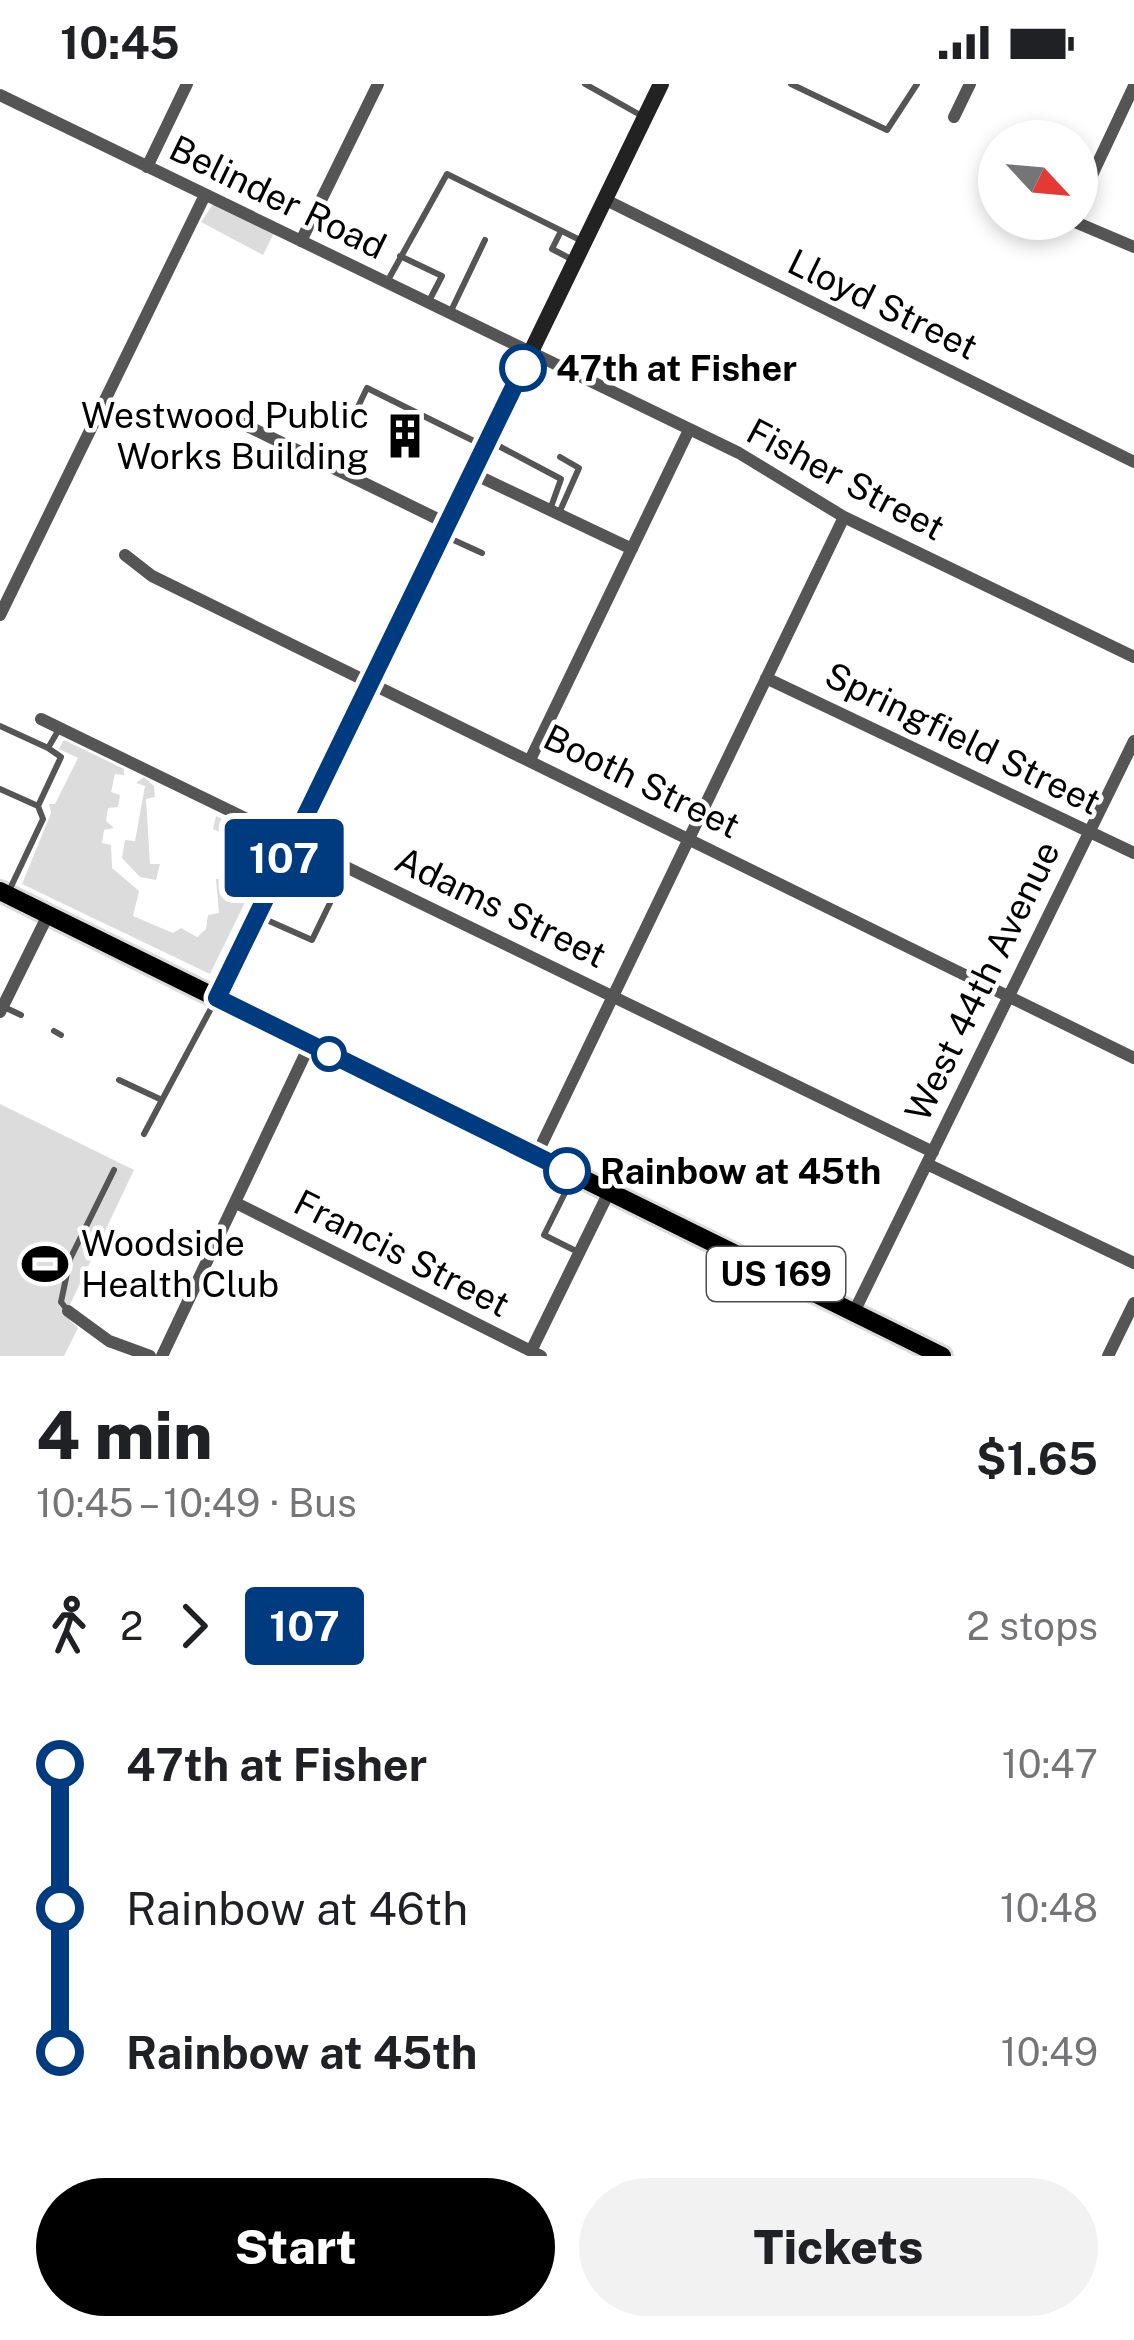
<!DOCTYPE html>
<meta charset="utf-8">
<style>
body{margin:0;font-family:"Public Sans",sans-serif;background:#f2f2f2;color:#202124;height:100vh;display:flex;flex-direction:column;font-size:45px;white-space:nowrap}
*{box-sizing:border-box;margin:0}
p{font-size:39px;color:#757577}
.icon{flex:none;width:66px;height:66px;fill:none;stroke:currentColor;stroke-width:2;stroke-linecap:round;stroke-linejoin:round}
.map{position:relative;height:1272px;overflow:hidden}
.details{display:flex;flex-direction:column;background:#fff;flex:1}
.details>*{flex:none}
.badge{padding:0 24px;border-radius:9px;font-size:42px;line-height:78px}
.needle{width:78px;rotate:116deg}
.controls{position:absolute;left:978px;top:36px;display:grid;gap:24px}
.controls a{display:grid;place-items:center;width:120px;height:120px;border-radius:50%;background:#fff;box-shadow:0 6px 18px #0003;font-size:60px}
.map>.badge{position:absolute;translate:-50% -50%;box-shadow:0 0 0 6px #fff}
.legs{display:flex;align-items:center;gap:18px;height:132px;padding:0 36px;font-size:39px}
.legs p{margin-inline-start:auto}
.head{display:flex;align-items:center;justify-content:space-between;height:204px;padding:0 36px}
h1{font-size:66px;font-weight:800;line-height:90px}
.action{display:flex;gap:24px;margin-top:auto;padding:24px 36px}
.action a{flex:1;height:138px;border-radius:72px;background:#000;color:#fff;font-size:48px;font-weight:800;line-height:138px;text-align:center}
.action a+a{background:#f2f2f2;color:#202124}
ul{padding:0 36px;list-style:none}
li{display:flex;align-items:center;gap:42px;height:144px;font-size:45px}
li i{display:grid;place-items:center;width:18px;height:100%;margin:0 15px;background:currentColor}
li i::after{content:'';width:30px;height:30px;margin:-15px;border:9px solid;border-radius:50%;background:#fff}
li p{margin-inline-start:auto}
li:first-child i{background:linear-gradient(#0000 50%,currentColor 0)}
li:last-child i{background:linear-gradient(currentColor 50%,#0000 0)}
.status{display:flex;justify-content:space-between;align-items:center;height:84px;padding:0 60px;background:#fff;direction:ltr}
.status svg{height:33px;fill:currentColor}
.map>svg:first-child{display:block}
.green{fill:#dcdcdc}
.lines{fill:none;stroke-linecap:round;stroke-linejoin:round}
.primary-casing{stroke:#dbdbdb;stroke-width:24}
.lane{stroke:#555;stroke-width:6}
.street{stroke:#555;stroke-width:12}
.secondary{stroke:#222;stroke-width:16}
.primary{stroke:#000;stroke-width:18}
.line-1-casing{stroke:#fff;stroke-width:27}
.line-1{stroke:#003b80;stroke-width:18}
.stop-1-dot{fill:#fff;stroke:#003b80;stroke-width:6}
.labels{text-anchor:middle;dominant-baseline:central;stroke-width:9;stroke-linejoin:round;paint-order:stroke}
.shield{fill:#fff;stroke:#4c4c4c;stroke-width:3}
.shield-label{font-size:33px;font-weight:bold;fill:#000}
.street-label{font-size:36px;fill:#000;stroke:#fff}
.stop-label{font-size:36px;font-weight:bold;fill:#000;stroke:#fff;text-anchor:start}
.poi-label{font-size:36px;fill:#000;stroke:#fff;text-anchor:end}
</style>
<div class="status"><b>10:45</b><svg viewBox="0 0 49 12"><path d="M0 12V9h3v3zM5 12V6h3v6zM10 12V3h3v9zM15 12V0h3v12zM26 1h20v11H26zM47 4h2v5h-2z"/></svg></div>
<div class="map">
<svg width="1134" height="1272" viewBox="0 0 1134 1272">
<rect width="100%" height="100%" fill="#fff"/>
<path class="green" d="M 213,120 L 274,149 L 263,171 L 201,138 Z
M 64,656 L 124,685 L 124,691 L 115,690 L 111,708 L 120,711 L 118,723 L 108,724 L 106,737 L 114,744 L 104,746 L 102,759 L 111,761 L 112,784 L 139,807 L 133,832 L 173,849 L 181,844 L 197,853 L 206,845 L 208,831 L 219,829 L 216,795 L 255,792 L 254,773 L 246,773 L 240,759 L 213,745 L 216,732 L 274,759 L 210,890 L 22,800 L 51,729 L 49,720 L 55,720 L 78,674 L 59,665 Z
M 144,693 L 154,702 L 155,713 L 146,715 L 150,780 L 160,780 L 156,796 L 140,793 L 122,774 L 125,756 L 135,757 L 145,702 L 136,699 Z
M 0,1020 L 134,1086 L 65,1231 L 78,1244 L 64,1272 L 0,1272 Z"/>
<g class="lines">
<g class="primary-casing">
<path id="primary" d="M 0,807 L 942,1272"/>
</g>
<path class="lane" d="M 585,0 L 642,32
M 791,0 L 887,46 L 917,0
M 561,147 L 552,165 L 573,176
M 400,172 L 442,192 L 429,217
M 387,198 L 447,90 L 582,157
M 450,229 L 485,156
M 355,329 L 367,304 L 482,361
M 493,359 L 561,395 L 551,423
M 560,373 L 579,384 L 560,427
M 447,453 L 482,469
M 0,642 L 48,664
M 0,705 L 38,722
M 8,809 L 43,735 L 38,722 L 61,673 L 48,664 L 58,647
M 260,833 L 312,856 L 347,784
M 6,924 L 21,931
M 54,947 L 61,951
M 119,996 L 162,1016 L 215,917
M 144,1050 L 162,1016
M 573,1093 L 544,1151 L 576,1167
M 68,1227 L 61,1218 L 70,1175 L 114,1086"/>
<path class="street" d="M 0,11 L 739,369 L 844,433 L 1134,573
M 954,33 L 970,0
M 147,83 L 187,0
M 606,116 L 1134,378
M 1077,123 L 1134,2
M 1068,135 L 1134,163
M 301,157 L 378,0
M 231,334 L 448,440
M 472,389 L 632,465
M 125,471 L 152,492 L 1134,974
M 0,531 L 205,111
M 766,594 L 1134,769
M 41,635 L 933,1068
M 530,676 L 689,346
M 0,928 L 48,831
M 536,1072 L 844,433
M 927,1080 L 1134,1179
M 236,1119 L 541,1272
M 68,1227 L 109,1257 L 150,1272
M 854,1228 L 1134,657
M 531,1267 L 609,1108
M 162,1272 L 310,960
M 1108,1272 L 1134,1219"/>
<path class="secondary" d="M 217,914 L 661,0"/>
<use href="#primary" class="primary"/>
</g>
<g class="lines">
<g class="line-1-casing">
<path id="line-1" d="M 523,284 L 217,914 L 567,1087"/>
</g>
<use href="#line-1" class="line-1"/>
</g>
<defs>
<g id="building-bare" transform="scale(3.6)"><path d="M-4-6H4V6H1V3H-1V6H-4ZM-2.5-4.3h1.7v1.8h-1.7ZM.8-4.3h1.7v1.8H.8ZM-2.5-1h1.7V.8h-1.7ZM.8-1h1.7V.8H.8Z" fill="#000" stroke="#fff" stroke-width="2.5" paint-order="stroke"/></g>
<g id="stadium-bare" transform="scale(3.6)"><path d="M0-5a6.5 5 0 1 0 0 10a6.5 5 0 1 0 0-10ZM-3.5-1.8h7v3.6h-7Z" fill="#000" stroke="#fff" stroke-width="2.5" paint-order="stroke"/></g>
</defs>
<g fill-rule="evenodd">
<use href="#building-bare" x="405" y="352"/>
<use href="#stadium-bare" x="45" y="1180"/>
</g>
<g class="stop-1-dot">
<circle cx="523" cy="284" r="21"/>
<circle cx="329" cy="970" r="15"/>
<circle cx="567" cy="1087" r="21"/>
</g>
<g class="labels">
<rect class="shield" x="707" y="1163" width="138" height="54" rx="9"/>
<g class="shield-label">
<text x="776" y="1190">US 169</text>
</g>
<g class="street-label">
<text transform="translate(278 113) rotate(26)">Belinder Road</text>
<text transform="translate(883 220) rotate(26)">Lloyd Street</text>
<text transform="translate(846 395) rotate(28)">Fisher Street</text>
<text transform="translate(963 654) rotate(26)">Springfield Street</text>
<text transform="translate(642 697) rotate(26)">Booth Street</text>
<text transform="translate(501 823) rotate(26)">Adams Street</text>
<text transform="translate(982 897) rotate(-64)">West 44th Avenue</text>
<text transform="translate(402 1169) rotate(27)">Francis Street</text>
</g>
<g class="stop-label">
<text x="556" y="284">47th at Fisher</text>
<text x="600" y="1087">Rainbow at 45th</text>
</g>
<g class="poi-label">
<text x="369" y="331">Westwood Public<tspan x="369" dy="41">Works Building</tspan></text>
<text x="81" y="1159" text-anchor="start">Woodside<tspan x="81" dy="41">Health Club</tspan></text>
</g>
</g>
</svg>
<div class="controls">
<a><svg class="needle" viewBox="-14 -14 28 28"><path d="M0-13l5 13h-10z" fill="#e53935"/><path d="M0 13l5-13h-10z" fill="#757577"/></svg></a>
</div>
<b class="badge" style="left:284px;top:774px;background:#003b80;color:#fff">107</b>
</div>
<section class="details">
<div class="head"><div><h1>4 min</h1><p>10:45 – 10:49 · Bus</p></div><b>$1.65</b></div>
<div class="legs"><svg class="icon" aria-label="walk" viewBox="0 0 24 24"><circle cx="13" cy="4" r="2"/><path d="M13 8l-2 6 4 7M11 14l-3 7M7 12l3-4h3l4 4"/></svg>2<svg class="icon" aria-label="forward" viewBox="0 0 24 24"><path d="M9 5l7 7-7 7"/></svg><b class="badge" style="background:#003b80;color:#fff">107</b><p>2 stops</p></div>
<ul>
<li><i style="color:#003b80"></i><b>47th at Fisher</b><p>10:47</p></li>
<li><i style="color:#003b80"></i><span>Rainbow at 46th</span><p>10:48</p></li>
<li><i style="color:#003b80"></i><b>Rainbow at 45th</b><p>10:49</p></li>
</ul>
<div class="action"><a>Start</a><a>Tickets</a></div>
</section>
